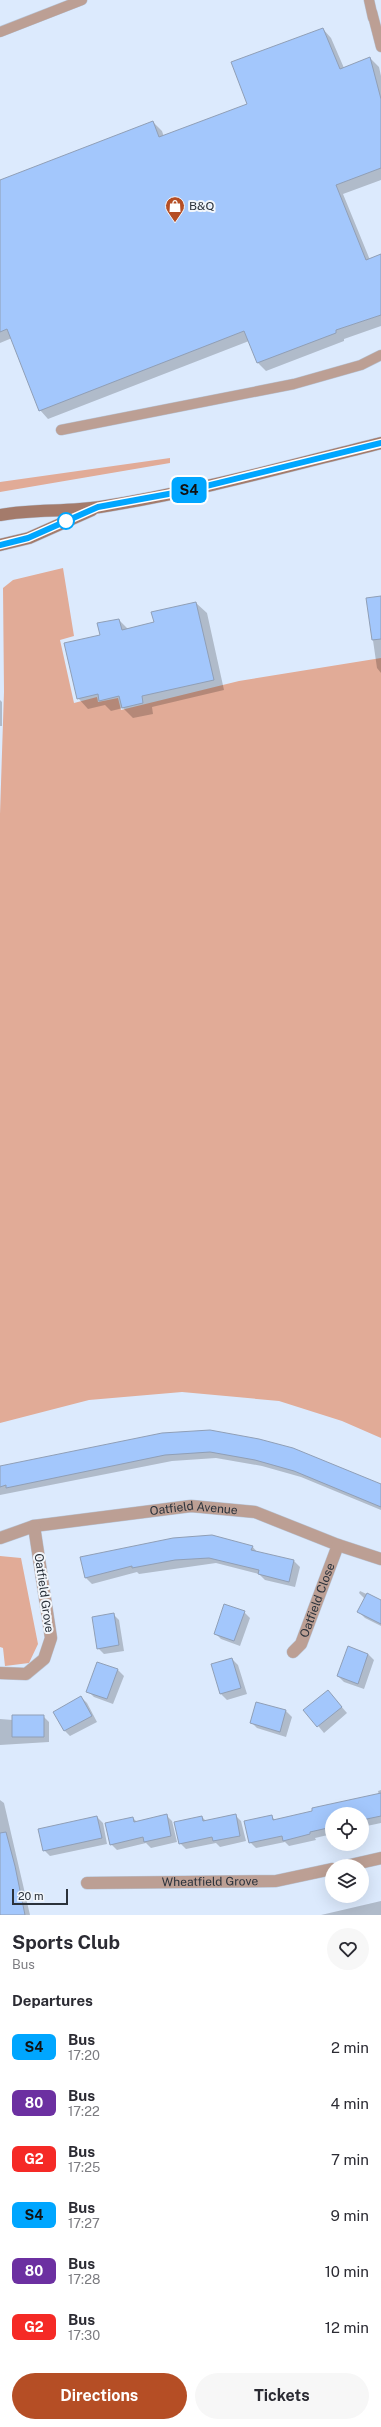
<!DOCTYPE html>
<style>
body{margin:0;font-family:"Public Sans",sans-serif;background:#f7f7f7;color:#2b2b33;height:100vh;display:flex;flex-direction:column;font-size:15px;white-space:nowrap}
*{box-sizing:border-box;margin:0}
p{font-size:13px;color:#7c7c81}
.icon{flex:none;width:22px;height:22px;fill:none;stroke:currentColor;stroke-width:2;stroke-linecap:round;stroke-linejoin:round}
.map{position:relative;height:1915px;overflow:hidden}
.panel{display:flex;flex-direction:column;background:#fff;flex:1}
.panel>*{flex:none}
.badge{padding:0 8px;border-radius:6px;font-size:14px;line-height:26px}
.controls{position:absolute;left:325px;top:1807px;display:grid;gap:8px}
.controls a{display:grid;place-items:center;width:44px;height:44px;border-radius:50%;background:#fff;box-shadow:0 4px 16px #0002;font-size:20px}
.scale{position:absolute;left:12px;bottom:10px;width:56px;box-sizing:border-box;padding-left:4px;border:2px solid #2b323b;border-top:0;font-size:11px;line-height:14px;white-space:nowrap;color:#2b323b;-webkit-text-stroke:3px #f2f6fb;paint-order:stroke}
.map>.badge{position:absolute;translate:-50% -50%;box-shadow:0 0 0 2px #fff}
h2{padding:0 12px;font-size:15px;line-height:36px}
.round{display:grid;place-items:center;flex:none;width:42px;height:42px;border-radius:21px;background:#f7f7f7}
.overview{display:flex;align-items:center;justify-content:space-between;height:68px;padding:0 12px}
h1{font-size:19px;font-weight:700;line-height:30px}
.button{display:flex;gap:8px;margin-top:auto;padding:8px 12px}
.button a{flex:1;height:46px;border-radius:24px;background:#b54e25;color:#fff;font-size:16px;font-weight:700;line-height:46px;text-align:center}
.button a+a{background:#f7f7f7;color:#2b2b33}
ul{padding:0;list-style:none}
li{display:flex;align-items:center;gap:12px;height:56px;padding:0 12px}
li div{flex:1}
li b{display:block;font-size:15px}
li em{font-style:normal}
li .badge{min-width:44px;font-weight:700;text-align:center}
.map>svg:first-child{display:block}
.green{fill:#e1ab97}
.shadow{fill:#0003}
.building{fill:#a3c7fc;stroke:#909fb6}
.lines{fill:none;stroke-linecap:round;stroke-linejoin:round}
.lane-casing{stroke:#b9c5d6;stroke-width:11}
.street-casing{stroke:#b9c5d6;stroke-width:13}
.secondary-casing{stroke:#b9c5d6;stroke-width:13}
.lane{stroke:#bc9f94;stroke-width:10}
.street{stroke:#bc9f94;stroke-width:12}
.secondary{stroke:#a47b6b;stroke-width:12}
.line-casing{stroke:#fff;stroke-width:9}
.line{stroke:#00a6ff;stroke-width:6}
.stop-dot{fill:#fff;stroke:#00a6ff;stroke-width:2}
.labels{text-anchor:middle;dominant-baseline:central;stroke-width:4;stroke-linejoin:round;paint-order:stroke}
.poi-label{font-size:12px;fill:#2b323b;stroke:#f2f6fb;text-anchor:start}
.street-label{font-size:12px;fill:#2b323b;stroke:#f2f6fb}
</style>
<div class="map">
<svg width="381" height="1915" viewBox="0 0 381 1915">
<rect width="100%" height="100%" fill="#dceafd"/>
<path class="green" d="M 170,458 L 170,463 L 0,492 L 0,482 Z
M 63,568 L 74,636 L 60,640 L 74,703 L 97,697 L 98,702 L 118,698 L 121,710 L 239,681 L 381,658 L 381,1438 L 342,1421 L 279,1401 L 182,1392 L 89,1400 L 0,1423 L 0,814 L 4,692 L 3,588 L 13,580 Z
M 0,1556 L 21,1558 L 38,1644 L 29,1663 L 5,1666 L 3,1648 L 0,1647 Z"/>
<path class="shadow" d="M 323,29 L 331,38 L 344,68 L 370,58 L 379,67 L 381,76 L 381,180 L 343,194 L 370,260 L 381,256 L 381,326 L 344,339 L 344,341 L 266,371 L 258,363 L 249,341 L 48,419 L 40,410 L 12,338 L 0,343 L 0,181 L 153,122 L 162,131 L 164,137 L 248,105 Z
M 381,597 L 381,673 L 377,668 L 367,599 Z
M 196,603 L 207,613 L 224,690 L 152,707 L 153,714 L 133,718 L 123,708 L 111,711 L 105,705 L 88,709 L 78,698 L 101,635 L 119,620 L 128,629 L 155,623 Z
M 0,700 L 2,702 L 2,726 L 0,726 Z
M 162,1434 L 381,1484 L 381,1510 L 301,1477 L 262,1466 L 216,1458 L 172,1461 L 0,1495 L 0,1468 Z
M 252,1546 L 258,1553 L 294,1561 L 300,1567 L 295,1587 L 265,1580 L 259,1574 L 216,1563 L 139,1574 L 137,1572 L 92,1584 L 86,1578 L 81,1557 Z
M 360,1591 L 381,1601 L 381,1626 L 365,1618 L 359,1612 L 365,1599 L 359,1593 Z
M 244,1612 L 250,1618 L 240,1646 L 221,1639 L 215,1633 Z
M 113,1614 L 119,1620 L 124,1651 L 104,1654 L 98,1648 Z
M 368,1654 L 374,1660 L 364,1689 L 344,1682 L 338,1676 Z
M 232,1659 L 238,1665 L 247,1694 L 227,1700 L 221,1694 L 212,1665 Z
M 118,1670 L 124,1676 L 113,1704 L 94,1697 L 88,1691 Z
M 81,1697 L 87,1703 L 97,1722 L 70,1736 L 64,1730 Z
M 333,1697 L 347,1713 L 324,1733 L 305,1710 Z
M 256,1703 L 286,1711 L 292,1717 L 286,1737 L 257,1728 L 251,1722 Z
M 43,1716 L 49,1722 L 49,1742 L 0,1745 L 0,1719 L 13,1720 Z
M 381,1790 L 381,1823 L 362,1827 L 362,1814 L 332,1814 L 332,1834 L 315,1838 L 316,1840 L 289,1846 L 285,1842 L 256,1848 L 250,1842 L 271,1816 L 276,1821 L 379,1795 L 378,1791 Z
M 0,1800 L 4,1803 L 30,1915 L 3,1915 L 0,1898 Z
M 166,1815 L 172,1821 L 177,1842 L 151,1848 L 146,1843 L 117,1850 L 111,1844 L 133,1818 L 137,1822 Z
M 235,1815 L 241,1821 L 246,1841 L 220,1847 L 216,1843 L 186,1849 L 180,1843 L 202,1817 L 206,1821 Z
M 97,1817 L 103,1823 L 107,1844 L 50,1856 L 44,1850 Z
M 381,1901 L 381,1915 L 321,1915 Z"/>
<path class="building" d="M 323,28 L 340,69 L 370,57 L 381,99 L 381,168 L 336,185 L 366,260 L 381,254 L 381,315 L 336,330 L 336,333 L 257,363 L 244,331 L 39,411 L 7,329 L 0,332 L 0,180 L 153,121 L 159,137 L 247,104 L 231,62 Z
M 381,596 L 381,639 L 372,640 L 366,598 Z
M 196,602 L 214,680 L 142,696 L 143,703 L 122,708 L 119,696 L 99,701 L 98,694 L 77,699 L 64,643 L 100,635 L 97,623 L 119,619 L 122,630 L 154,622 L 151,612 Z
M 210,1430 L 259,1439 L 293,1448 L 381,1484 L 381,1507 L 294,1471 L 255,1460 L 210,1452 L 165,1455 L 6,1488 L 6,1485 L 0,1487 L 0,1466 L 162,1433 Z
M 212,1535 L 253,1546 L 251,1550 L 294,1560 L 289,1582 L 258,1574 L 259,1570 L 209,1558 L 175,1560 L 132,1568 L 132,1566 L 85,1578 L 80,1557 L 173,1538 Z
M 367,1593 L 381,1600 L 381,1624 L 357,1612 Z
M 224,1604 L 245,1611 L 234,1641 L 214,1634 Z
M 114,1613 L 119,1645 L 97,1649 L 92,1617 Z
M 348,1646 L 368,1654 L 358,1684 L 337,1676 Z
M 232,1658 L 241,1688 L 220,1694 L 211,1664 Z
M 97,1662 L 118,1669 L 107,1699 L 86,1692 Z
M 328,1690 L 342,1707 L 317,1727 L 303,1710 Z
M 81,1696 L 92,1716 L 64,1731 L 53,1712 Z
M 256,1702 L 286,1710 L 280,1732 L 250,1723 Z
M 12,1715 L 44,1715 L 44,1737 L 12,1737 Z
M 381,1793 L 381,1816 L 362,1820 L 362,1814 L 332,1814 L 332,1827 L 310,1832 L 310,1834 L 283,1841 L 282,1836 L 249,1843 L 244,1821 L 272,1815 L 273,1820 L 312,1811 L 312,1808 Z
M 167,1814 L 171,1836 L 144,1842 L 143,1837 L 110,1845 L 105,1823 L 133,1817 L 134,1822 Z
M 236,1814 L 240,1836 L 213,1841 L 212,1837 L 179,1844 L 174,1822 L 202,1816 L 203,1821 Z
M 97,1816 L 102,1838 L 43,1851 L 38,1829 Z
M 6,1832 L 15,1866 L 25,1915 L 0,1915 L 0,1833 Z"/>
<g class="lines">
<g class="lane-casing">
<path id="lane" d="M 369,0 L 373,18
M 372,12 L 381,47
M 0,32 L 82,0
M 61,430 L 294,384 L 361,365 L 381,355"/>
</g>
<g class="street-casing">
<g id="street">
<path id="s1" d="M 0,1538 L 34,1526 L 191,1506 L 255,1512 L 338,1545 L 381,1559"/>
<path id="s2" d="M 293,1652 L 301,1644 L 338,1545"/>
<path d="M 0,1673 L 26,1674 L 44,1659 L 51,1638 L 34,1526"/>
<path d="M 346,1866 L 381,1858"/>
<path id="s3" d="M 87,1883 L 276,1881 L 332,1869"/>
</g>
</g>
<g class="secondary-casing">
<path id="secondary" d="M 0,515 C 33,509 67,512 100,507 C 195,492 288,466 381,443
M 0,545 L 29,538 L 92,510"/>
</g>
<use href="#lane" class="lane"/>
<use href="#street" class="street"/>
<use href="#secondary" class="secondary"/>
</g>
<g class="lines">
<g class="line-casing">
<path id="line" d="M 0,545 L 28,538 L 98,507 L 190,490 L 381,443"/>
</g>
<use href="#line" class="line"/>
</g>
<defs>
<g id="shop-pin" transform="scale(1)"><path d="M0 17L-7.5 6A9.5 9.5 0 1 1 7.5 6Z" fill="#b54e25" stroke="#f2f6fb"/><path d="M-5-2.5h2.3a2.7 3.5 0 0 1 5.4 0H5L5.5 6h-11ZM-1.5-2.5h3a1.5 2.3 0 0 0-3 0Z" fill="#fff"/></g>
</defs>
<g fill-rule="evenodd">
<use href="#shop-pin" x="175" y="206"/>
</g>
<circle class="stop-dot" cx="66" cy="521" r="8"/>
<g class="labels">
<g class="poi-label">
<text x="189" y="206">B&amp;Q</text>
</g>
<g class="street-label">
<text stroke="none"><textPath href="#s1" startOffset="197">Oatfield Avenue</textPath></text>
<text transform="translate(44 1593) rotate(82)">Oatfield Grove</text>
<text stroke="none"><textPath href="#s2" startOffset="58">Oatfield Close</textPath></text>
<text stroke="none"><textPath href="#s3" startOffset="123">Wheatfield Grove</textPath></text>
</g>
</g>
</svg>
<div class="controls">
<a><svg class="icon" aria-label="locate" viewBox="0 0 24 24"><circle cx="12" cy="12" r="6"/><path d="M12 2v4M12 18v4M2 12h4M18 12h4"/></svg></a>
<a><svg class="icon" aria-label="layers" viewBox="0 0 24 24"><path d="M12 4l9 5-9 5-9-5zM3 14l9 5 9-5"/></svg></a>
</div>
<div class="scale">20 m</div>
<b class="badge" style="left:189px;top:490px;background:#00a6ff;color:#111">S4</b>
</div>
<section class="panel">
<div class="overview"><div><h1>Sports Club</h1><p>Bus</p></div><a class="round"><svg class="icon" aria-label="heart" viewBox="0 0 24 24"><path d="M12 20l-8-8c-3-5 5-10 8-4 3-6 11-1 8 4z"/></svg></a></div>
<h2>Departures</h2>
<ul>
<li><span class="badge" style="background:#00a6ff;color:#111">S4</span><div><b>Bus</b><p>17:20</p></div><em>2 min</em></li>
<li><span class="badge" style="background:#6c30a1;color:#fff">80</span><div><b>Bus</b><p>17:22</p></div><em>4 min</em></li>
<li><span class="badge" style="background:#f52a26;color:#fff">G2</span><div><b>Bus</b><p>17:25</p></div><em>7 min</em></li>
<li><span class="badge" style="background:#00a6ff;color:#111">S4</span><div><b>Bus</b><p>17:27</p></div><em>9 min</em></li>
<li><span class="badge" style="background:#6c30a1;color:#fff">80</span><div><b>Bus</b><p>17:28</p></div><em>10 min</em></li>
<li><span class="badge" style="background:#f52a26;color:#fff">G2</span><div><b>Bus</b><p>17:30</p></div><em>12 min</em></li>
</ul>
<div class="button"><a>Directions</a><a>Tickets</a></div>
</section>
